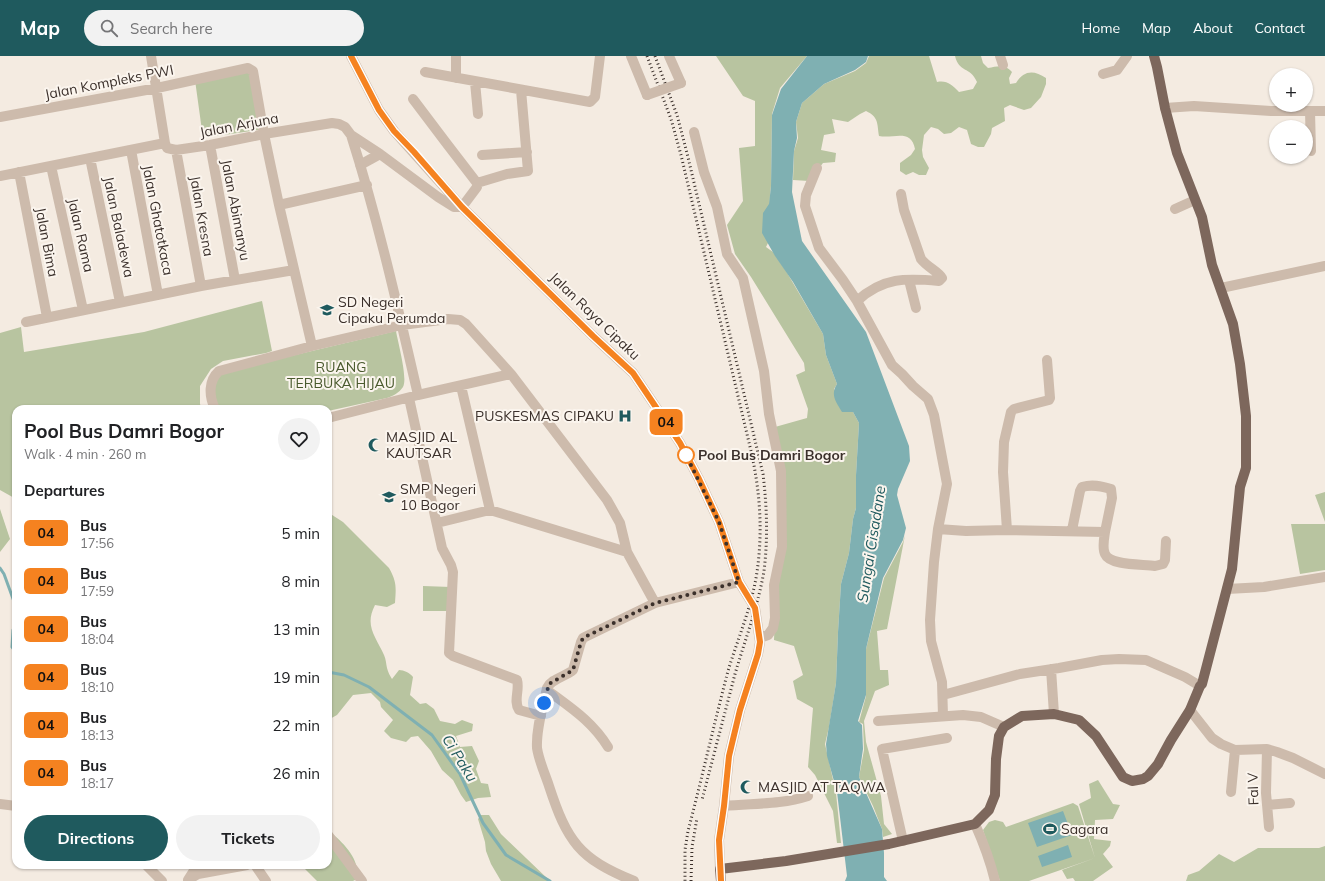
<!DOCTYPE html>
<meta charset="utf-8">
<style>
body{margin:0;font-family:Mulish,sans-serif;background:#f2f2f2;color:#202124;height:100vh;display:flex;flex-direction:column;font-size:15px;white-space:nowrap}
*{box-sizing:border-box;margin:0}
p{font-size:13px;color:#757577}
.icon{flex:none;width:22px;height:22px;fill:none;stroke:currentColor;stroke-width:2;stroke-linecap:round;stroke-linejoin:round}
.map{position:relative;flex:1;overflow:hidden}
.side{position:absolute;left:12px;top:349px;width:320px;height:464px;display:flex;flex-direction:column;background:#fff;border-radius:12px;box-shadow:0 1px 3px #0004}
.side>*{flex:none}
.badge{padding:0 8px;border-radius:6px;font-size:14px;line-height:26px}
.controls{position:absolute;left:1269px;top:12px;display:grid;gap:8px}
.controls a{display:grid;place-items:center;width:44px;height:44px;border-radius:50%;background:#fff;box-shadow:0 1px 3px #0004;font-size:20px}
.you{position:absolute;width:20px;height:20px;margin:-10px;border:3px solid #fff;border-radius:50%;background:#1a73e8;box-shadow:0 0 0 6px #1a73e833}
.map>.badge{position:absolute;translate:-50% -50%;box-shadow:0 0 0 2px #fff}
h2{padding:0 12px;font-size:15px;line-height:36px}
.round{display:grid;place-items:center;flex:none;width:42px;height:42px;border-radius:21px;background:#f2f2f2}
.head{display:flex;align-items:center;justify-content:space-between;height:68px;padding:0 12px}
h1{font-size:19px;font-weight:700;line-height:30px}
.action{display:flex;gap:8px;margin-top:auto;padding:8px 12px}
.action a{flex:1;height:46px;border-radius:24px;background:#1f5a5e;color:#fff;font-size:16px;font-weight:700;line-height:46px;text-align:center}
.action a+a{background:#f2f2f2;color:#202124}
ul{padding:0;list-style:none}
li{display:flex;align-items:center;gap:12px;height:48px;padding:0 12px}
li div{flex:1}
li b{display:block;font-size:15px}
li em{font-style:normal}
li .badge{min-width:44px;font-weight:700;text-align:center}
header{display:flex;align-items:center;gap:24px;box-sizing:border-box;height:56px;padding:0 20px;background:#1f5a5e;color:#fff}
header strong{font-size:19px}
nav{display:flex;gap:22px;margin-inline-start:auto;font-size:14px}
.search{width:280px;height:36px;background:#f2f2f2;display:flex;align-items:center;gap:10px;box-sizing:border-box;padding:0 14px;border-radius:22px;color:#757577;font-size:15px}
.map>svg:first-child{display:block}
.green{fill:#b8c4a0}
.water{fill:#7fb0b2}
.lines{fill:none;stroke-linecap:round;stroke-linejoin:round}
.stream{stroke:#7fb0b2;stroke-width:3}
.minor{stroke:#cdbbac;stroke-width:10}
.major{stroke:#7d675c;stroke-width:10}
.rail{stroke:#3b302b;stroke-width:3;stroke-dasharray:1 3;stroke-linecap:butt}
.minor-bridge{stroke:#cdbbac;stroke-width:10}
.line-casing{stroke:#fff;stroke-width:9}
.line{stroke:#f58220;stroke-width:6}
.walk{stroke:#3b302b;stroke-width:4;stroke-dasharray:0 7.2}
.stop-dot{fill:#fff;stroke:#f58220;stroke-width:2}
.labels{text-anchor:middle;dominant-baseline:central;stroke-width:4;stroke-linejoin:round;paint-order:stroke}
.street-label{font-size:14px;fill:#3b302b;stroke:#fbf5ee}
.poi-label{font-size:14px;fill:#3b302b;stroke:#fbf5ee;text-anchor:start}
.park-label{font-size:14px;fill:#4a5a2e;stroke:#fbf5ee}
.stop-label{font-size:14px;font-weight:bold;fill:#3b302b;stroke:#fbf5ee;text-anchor:start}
.water-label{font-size:15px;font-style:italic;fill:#1f5a5e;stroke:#fbf5ee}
</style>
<header>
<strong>Map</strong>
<div class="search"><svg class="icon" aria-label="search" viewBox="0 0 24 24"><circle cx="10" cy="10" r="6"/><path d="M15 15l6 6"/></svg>Search here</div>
<nav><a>Home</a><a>Map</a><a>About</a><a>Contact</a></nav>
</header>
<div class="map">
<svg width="1325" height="825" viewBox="0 0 1325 825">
<rect width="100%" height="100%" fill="#f4ebe1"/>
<path class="green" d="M 716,0 L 807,0 L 780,32 L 772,58 L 771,130 L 770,139 L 768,187 L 766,191 L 773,196 L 786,215 L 823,278 L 826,299 L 837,328 L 834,333 L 853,356 L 859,367 L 856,419 L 856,452 L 853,463 L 849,497 L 841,528 L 838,576 L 836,627 L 829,671 L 825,688 L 836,737 L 841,787 L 837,787 L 833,755 L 815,719 L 808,711 L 813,652 L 797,643 L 793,625 L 803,619 L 794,590 L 774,584 L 776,529 L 783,501 L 775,371 L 807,362 L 808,353 L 796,319 L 805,315 L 804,307 L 751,221 L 735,198 L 727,169 L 743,145 L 739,92 L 755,90 L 755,45 L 743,40 Z
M 869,0 L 929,0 L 937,26 C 947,24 952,29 959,36 L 973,33 L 977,26 C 970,10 959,17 955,0 L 981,0 L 983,7 L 988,12 C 998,10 1005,8 1012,16 L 1009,22 L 1010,28 L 1016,27 C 1024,14 1034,14 1046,22 L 1046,28 L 1041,41 L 1031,52 L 1024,54 L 1010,49 L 1004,52 L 1005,65 L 992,72 L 991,78 L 984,91 L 978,91 L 971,88 L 967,74 L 959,71 L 951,77 L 944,78 L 938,73 L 931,71 L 924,79 L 922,94 L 923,101 L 929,112 L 926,119 L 919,119 L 913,116 L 906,119 L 900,115 L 900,107 L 911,99 L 915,93 C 911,72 894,83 879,80 C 877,68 879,61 866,55 L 860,58 L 848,66 L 832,63 L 835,77 L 824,79 L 821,94 L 836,97 L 835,106 L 823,107 L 809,125 L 793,124 L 794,95 L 798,82 L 796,66 L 802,47 L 824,28 L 855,15 L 866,7 Z
M 253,15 L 264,73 L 203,82 L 195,24 Z
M 262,245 L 272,295 L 266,297 L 223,305 L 211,313 L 200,330 L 200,348 L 202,353 L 16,353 L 16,443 L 0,434 L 0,277 L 21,271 L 24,296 L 144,276 Z
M 396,275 C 398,287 408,322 403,331 C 399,337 393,340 387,342 L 328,355 L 328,353 L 211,353 L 212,326 L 219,317 Z
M 1325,436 L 1325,466 L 1315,439 Z
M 0,453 L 10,483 L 0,496 Z
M 328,455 L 329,457 L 343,466 L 389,512 C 397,526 396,532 395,547 L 387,551 L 375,549 C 364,570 376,581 384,599 C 386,603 386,608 387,612 C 388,616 390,620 392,623 L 399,614 C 404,614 410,617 413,621 L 410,639 L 420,648 L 426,647 L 434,653 L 440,665 L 455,668 L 462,664 L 473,668 L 472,675 L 456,680 L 460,691 L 472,690 L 479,705 L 476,713 L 481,727 L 488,728 L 491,741 L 478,742 L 466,746 L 461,739 L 453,724 L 442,714 L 431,695 L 418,680 L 411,681 L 406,686 L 391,682 L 384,675 L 393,664 L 381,651 L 380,646 L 371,637 L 353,639 L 337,659 L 328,664 Z
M 1291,468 L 1325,468 L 1325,514 L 1300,518 Z
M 905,479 L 887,573 L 877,575 L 880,614 L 888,614 L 889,629 L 875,635 L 864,665 L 866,686 L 881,740 L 884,768 L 892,778 L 883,781 L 882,773 L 873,750 L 859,721 L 864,694 L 863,668 L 859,666 L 866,640 L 866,593 L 884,522 L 903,486 Z
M 423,530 L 451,531 L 451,555 L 423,555 Z
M 1098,724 L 1113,748 L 1120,749 L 1113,763 L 1095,764 L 1094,783 L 1111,785 L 1110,790 L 1103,798 L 1113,811 L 1093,825 L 1075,825 L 1073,822 L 1067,823 L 1062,814 L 1095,802 L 1079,748 L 1091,742 L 1089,728 Z
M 1073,747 L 1078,750 L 1095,802 L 1029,825 L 1000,825 L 983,774 L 989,766 L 995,764 L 1003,766 L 1006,771 Z
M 481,759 L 489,759 L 501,778 L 550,825 L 501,825 L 491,808 L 486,795 L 485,786 L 478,763 Z
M 328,774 C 339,783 356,798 357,814 C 358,817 357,820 357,823 L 353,825 L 317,825 L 301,809 L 328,809 Z
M 1325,790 L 1325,825 L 1186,825 L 1188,819 L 1199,815 L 1219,798 L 1234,806 L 1258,792 L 1319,792 Z"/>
<path class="water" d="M 807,0 L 868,0 L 866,6 L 855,14 L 824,28 L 802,47 L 796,66 L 797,82 L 794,95 L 792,136 L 802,185 L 866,276 L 909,390 L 910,405 L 898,433 L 897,439 L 906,472 L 903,484 L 883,522 L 866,593 L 866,639 L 858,665 L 862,669 L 863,693 L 859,721 L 882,773 L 884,797 L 884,821 L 887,825 L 845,825 L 847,820 L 837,736 L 827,700 L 826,688 L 836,627 L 838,576 L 841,528 L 849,497 L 853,463 L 856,452 L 856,419 L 859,367 L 853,356 L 842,356 C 836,346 830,339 837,328 L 826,299 L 823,278 L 793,226 L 775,200 L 762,177 L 763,157 L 769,148 L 771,130 L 772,59 L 781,33 Z
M 1063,755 L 1072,779 L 1037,791 L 1028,767 Z
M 1068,789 L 1072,801 L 1042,811 L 1038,800 Z"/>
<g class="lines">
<path class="stream" d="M 0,512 L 4,518 L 16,551
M 16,567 L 13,574 L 12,591 L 16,597
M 328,616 L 344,619 L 369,631 L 432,679 L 460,718 L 483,767 L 506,799 L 550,825"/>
<path class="minor" d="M 151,0 L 165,87 L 167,92 L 176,94 L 210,89 L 264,78 L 332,67 L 339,68 L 345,71 L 351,79 L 380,98 L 438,141 L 454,151 L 462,151 L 477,131 L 477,127 L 507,118 L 528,115 L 521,34
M 351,0 L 379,54 L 394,75 L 462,151 L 593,280 L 633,317 L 680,387 L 699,423 L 719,466 L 739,526 L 755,552 L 760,586 L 758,598 L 740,654 L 729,700 L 724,750 L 719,784 L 720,813
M 631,0 L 647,39
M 669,0 L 681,27
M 1000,0 L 1003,9
M 425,16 L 590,46 L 595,41 L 600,0
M 1103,18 L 1117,14 L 1127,0
M 456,22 L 456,0
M 475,26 L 478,58
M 413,43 L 447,88 L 477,127
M 1165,52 L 1194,50 L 1271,55 L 1325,55
M 1310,55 L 1311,95
M 0,61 L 157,32 L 248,12 L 253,15 L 264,78 L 279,149 L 312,290
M 694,76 L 704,116 L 717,151 L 727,198 L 743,222 L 764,315 L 769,358 L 781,415 L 782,491 L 774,529 L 775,562 L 773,572 L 768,579 L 760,582
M 351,79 C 378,164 398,252 418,339
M 210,89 L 235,224
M 131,94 L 158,239
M 176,94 L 201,230
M 482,99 L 527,96
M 90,102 L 120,246
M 360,109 L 380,98
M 51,110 L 83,254
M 817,112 L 806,139 L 805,150 L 819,192 L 843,224 L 857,245 L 892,309 L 902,318 L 913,330 L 928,343 L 934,359 L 947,428 L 938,473 L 934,506 L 930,564 L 931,585 L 942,626 L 943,660
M 19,116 L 47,261
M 0,120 L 165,87
M 279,149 L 367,129
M 1175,153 L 1195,144
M 909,224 L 916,252
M 1221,232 L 1325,210
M 857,245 C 883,221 906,222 939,225 L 942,222 C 939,216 927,211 921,203 L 904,154 L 901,138
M 26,266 L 201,230 L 294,214
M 511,318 L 607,444 L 620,467 L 627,496 L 655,547
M 461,330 L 490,454
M 409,342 L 442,492 L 451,509 L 453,516 L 449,597 L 453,600 L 517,624 C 520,634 513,645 519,654 L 541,660
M 215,353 C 209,340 208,325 219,315 L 312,290 L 402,269 L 448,263 L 460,264 L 466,268 L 511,318 L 418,339 L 328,362
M 437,467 L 490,454 L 627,496
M 938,473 L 966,475 L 1007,474 L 1105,476 L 1112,442 L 1111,433 C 1101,430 1092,428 1082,431 L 1080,435 L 1072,474
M 1007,474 L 1003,416 L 1004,386 L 1011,356 L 1014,353 L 1049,344 L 1050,342 L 1047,304
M 1105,476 C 1104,483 1102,492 1105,498 C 1110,510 1144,508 1155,510 L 1163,508 L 1165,504 L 1166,485
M 1227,533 L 1264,531 L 1325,521
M 1051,613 L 1054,658
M 547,634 C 571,652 592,665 608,691
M 943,639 L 1020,618 L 1059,612 L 1102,604 L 1119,603 L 1146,604 L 1185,621 L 1200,630
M 1190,654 L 1212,682 L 1221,688 L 1235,694 L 1267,693 L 1277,696 L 1293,702 L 1325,718
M 878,665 L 963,659 L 981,661 L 1004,671
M 1267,693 L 1266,737 L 1269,771
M 1231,736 L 1235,694
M 0,748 L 16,750
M 1267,749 L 1290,747
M 724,750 C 753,747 780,749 808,740
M 975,768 C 984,788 990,804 995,825
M 328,779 L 362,825
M 903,785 L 882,693 L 947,682
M 146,809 L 162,825
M 255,809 L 266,825
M 188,824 L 195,813 L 195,809
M 189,825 L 188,824 L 198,818 L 247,809
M 634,825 C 579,803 567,785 549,730 C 545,718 539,705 537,692 C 536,672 543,651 547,632 C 552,622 565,621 573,614 L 581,586 L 583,582 L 587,580 L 655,547 L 739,526"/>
<path class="major" d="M 721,825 L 720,813 L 786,805 L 889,788 L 975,768 L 989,754 L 995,739 L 996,703 L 999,680 L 1004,671 L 1022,660 L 1054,658 L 1079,664 L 1096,680 L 1123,721 L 1132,725 L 1143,723 L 1148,720 L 1158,708 L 1171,684 L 1190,654 L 1200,630 L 1202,628 L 1232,513 L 1240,431 L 1246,412 L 1246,360 L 1240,308 L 1233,268 L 1212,209 L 1202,161 L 1177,97 L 1165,52 L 1157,11 L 1154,0"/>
<path class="rail" d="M 647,0 L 671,63 L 681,99 L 751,395 C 760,435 763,475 757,516 C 752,550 738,582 728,615 C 714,668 702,722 688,775 L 685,794 L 685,825
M 655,0 L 677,59 L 687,97 L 763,418 C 767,451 768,483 764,515 C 758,550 745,584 735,618 C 724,660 713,702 702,744
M 691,825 L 692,791 L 697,762"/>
<path class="minor-bridge" d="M 647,39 L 681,27"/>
</g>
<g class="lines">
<g class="line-casing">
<path id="line" d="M 351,0 L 379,54 L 394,75 L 414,96 L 462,151 L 593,280 L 633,317 L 680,387 L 699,423 L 719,466 L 739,526 L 755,552 L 760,586 L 758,598 L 740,654 L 729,700 L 724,750 L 719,784 L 721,825"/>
</g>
<use href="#line" class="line"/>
<path class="walk" d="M 544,647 L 549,628 L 573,614 L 581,586 L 583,582 L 587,580 L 655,547 L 739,526 L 719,466 L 686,399"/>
</g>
<defs>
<g id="school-bare" transform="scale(1.08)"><path d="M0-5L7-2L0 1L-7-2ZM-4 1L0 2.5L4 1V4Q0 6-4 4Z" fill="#1f5a5e" stroke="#fbf5ee" stroke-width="2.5" paint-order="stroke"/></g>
<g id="hospital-bare" transform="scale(1.08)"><path d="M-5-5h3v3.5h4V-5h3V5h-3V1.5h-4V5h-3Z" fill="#1f5a5e" stroke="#fbf5ee" stroke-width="2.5" paint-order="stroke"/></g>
<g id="mosque-bare" transform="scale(1.08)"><path d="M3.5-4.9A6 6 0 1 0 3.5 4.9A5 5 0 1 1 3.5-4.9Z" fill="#1f5a5e" stroke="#fbf5ee" stroke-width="2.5" paint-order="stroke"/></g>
<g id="stadium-bare" transform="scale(1.08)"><path d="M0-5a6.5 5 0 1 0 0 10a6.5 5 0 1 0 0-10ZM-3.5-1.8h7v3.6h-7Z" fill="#1f5a5e" stroke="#fbf5ee" stroke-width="2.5" paint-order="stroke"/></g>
</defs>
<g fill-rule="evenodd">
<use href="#school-bare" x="327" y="254"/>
<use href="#hospital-bare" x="625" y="360"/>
<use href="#mosque-bare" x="375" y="389"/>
<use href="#school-bare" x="389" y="441"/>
<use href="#mosque-bare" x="747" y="731"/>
<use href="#stadium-bare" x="1050" y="773"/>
</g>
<circle class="stop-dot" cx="686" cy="399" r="8"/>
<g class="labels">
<g class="street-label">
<text transform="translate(109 26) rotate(-11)">Jalan Kompleks PWI</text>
<text transform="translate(239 69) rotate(-11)">Jalan Arjuna</text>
<text transform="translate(236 154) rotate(79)">Jalan Abimanyu</text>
<text transform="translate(202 160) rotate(80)">Jalan Kresna</text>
<text transform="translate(158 164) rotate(79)">Jalan Ghatotkaca</text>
<text transform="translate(119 171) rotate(78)">Jalan Baladewa</text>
<text transform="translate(81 179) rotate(77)">Jalan Rama</text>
<text transform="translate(47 186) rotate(79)">Jalan Bima</text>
<text transform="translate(595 260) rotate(44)">Jalan Raya Cipaku</text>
<text transform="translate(1253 733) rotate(-92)">Fal V</text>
</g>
<g class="poi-label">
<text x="338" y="246">SD Negeri<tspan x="338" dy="16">Cipaku Perumda</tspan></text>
<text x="614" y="360" text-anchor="end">PUSKESMAS CIPAKU</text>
<text x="386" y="381">MASJID AL<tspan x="386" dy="16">KAUTSAR</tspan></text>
<text x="400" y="433">SMP Negeri<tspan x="400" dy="16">10 Bogor</tspan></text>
<text x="758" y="731">MASJID AT TAQWA</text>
<text x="1061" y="773">Sagara</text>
</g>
<g class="park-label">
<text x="341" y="311">RUANG<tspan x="341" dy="16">TERBUKA HIJAU</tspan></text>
</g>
<g class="stop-label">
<text x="698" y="399">Pool Bus Damri Bogor</text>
</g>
<g class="water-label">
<text transform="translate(871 488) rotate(-81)">Sungai Cisadane</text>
<text transform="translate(460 702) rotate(58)">Ci Paku</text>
</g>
</g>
</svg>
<div class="controls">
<a>+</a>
<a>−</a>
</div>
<div class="you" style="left:544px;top:647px"></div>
<b class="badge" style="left:666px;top:366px;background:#f58220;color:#111">04</b>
<section class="side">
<div class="head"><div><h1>Pool Bus Damri Bogor</h1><p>Walk · 4 min · 260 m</p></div><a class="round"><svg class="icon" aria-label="heart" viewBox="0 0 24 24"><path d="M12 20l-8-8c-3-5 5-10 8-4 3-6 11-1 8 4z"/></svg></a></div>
<h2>Departures</h2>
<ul>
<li><span class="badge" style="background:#f58220;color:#111">04</span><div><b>Bus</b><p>17:56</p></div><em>5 min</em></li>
<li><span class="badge" style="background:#f58220;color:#111">04</span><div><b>Bus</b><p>17:59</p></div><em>8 min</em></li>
<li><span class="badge" style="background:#f58220;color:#111">04</span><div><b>Bus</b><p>18:04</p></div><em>13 min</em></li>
<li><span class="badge" style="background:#f58220;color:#111">04</span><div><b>Bus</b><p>18:10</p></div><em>19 min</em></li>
<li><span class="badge" style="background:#f58220;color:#111">04</span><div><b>Bus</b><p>18:13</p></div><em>22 min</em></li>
<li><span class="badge" style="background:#f58220;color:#111">04</span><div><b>Bus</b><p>18:17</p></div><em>26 min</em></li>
</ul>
<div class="action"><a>Directions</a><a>Tickets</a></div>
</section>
</div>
